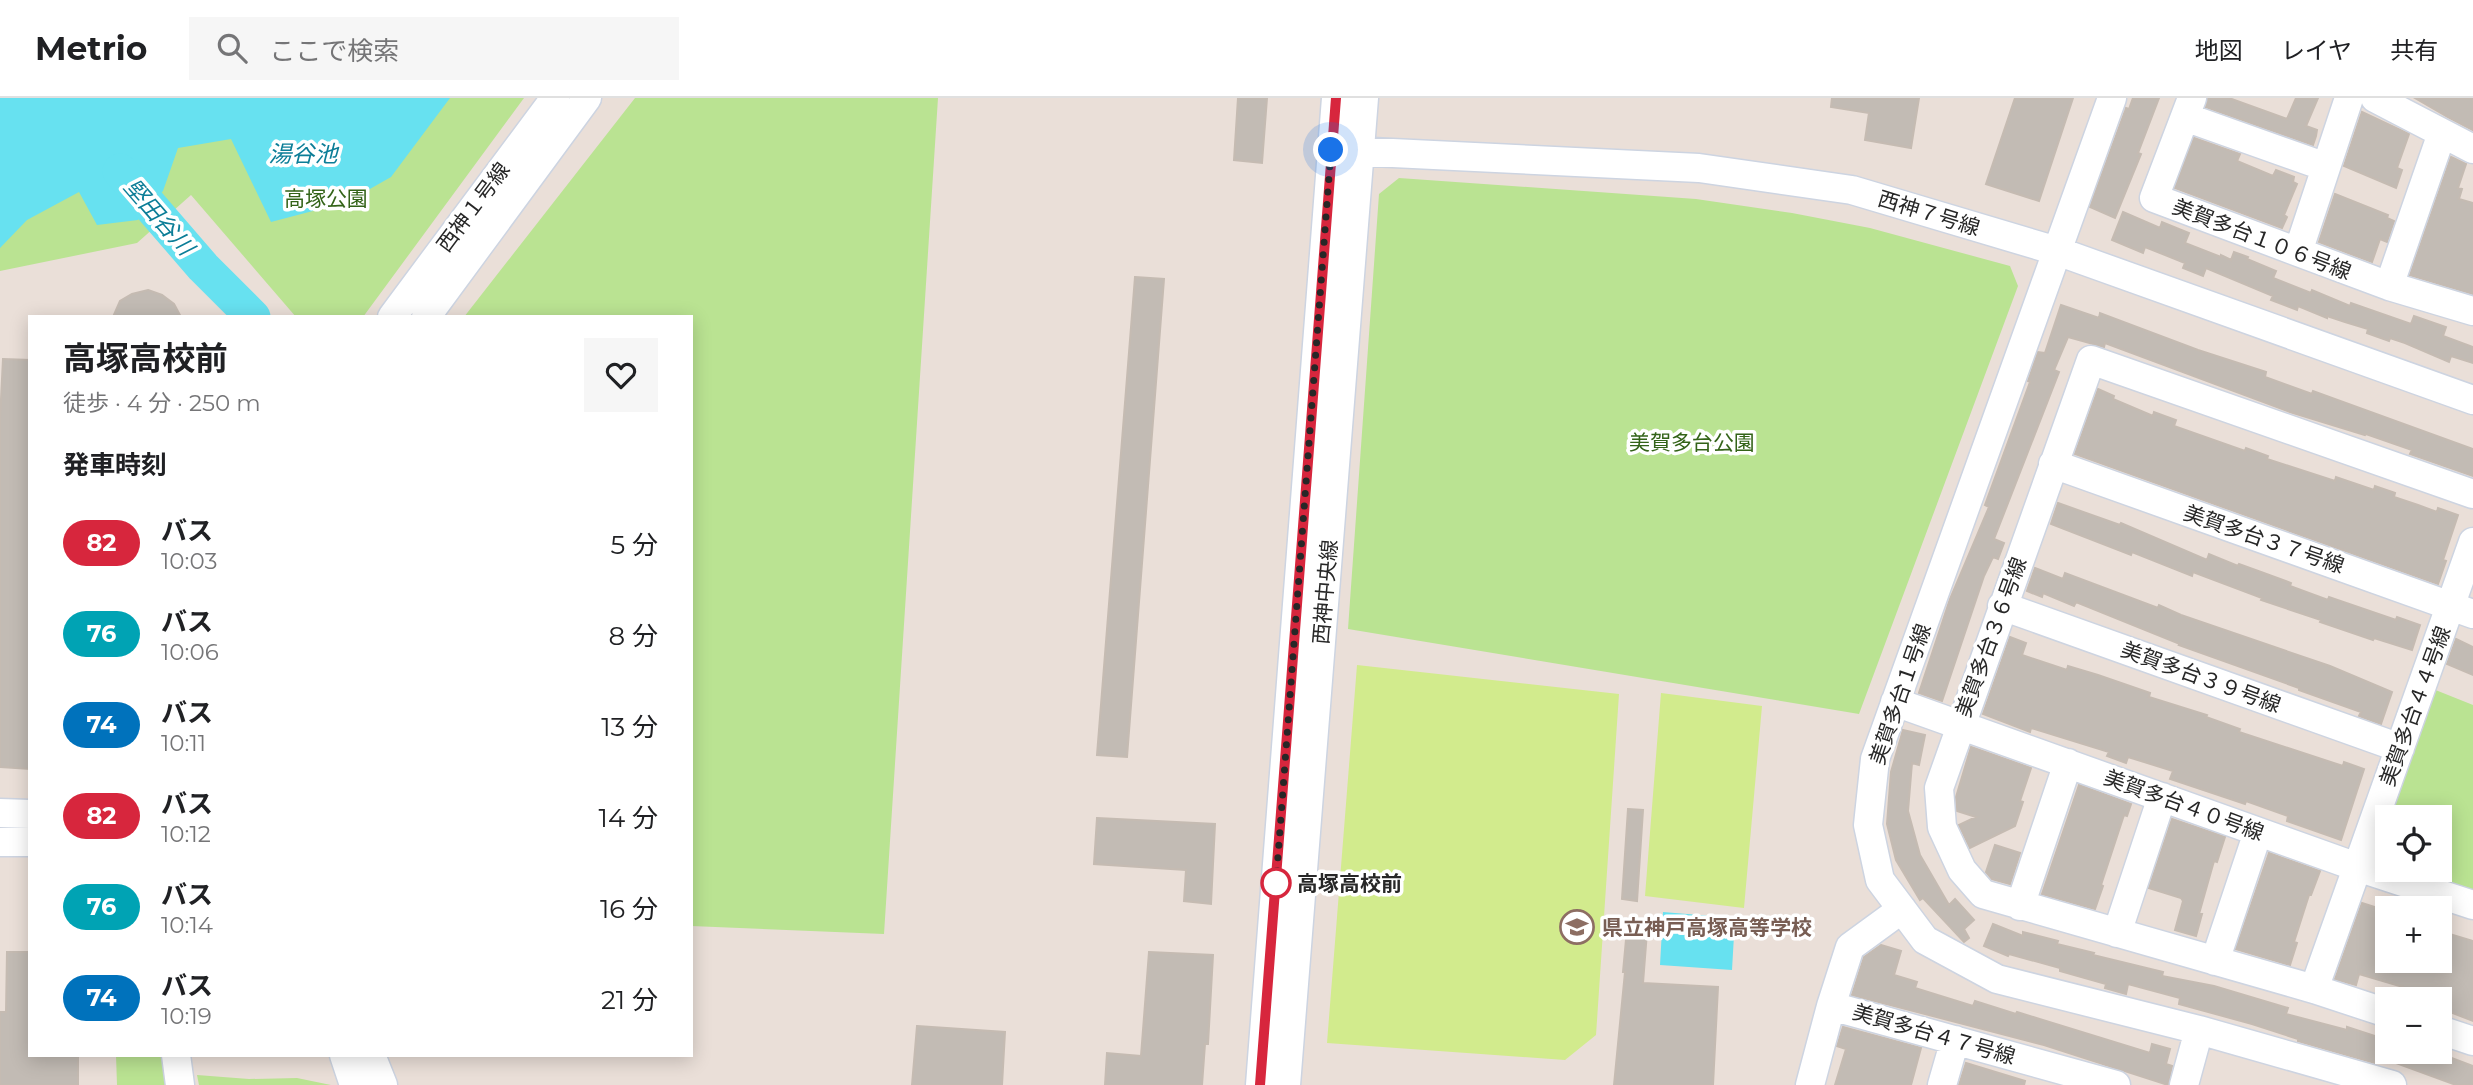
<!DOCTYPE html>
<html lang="ja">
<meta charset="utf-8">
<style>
body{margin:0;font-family:Montserrat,"Noto Sans JP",sans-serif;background:#f6f6f6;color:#202124;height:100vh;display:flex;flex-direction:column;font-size:26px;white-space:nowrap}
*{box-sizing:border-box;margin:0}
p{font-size:23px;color:#757577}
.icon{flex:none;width:38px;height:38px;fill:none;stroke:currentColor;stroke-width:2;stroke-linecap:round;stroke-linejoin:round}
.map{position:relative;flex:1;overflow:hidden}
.side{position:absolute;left:28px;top:217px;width:665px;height:742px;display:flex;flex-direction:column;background:#fff;border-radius:0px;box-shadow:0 4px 18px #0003}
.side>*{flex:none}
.badge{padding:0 14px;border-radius:23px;font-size:24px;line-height:46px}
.fabs{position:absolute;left:2375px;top:707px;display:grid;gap:14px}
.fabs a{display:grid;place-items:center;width:77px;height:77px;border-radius:0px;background:#fff;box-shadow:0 4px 18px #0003;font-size:35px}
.you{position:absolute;width:35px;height:35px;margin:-18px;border:5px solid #fff;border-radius:50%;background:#1a73e8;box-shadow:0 0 0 10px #1a73e833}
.map>.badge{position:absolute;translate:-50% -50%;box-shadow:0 0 0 4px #fff}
h2{padding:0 35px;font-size:26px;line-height:63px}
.round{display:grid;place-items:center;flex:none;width:74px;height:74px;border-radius:0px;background:#f6f6f6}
.head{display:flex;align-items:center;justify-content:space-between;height:119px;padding:0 35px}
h1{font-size:33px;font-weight:700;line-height:52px}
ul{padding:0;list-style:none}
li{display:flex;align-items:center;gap:21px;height:91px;padding:0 35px}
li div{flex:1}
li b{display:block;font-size:26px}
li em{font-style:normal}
li .badge{min-width:77px;font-weight:700;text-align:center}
header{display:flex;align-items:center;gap:42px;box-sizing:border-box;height:98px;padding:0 35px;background:#fff;border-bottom:2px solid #e0e0e0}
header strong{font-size:33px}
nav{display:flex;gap:38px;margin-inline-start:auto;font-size:24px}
.search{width:490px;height:63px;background:#f6f6f6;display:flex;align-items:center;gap:18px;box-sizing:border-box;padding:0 24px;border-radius:0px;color:#757577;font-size:26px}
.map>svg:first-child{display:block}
.green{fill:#bae392}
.pitch{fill:#d2eb8d}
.water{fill:#67e1f0}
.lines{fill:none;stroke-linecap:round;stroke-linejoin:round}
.river{stroke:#67e1f0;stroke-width:35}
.building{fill:#c2bbb4;stroke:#c5bbb2;stroke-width:2}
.minor-casing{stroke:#cdd4e1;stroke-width:31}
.minor{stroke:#fff;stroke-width:28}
.line-casing{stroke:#fff;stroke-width:16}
.line{stroke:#d7263d;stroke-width:10}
.walk{stroke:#272727;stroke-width:7;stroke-dasharray:0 12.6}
.stop-dot{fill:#fff;stroke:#d7263d;stroke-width:3.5}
.labels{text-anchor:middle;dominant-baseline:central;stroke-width:7;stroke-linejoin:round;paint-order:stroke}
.park-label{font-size:21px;fill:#336318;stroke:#fff}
.street-label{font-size:21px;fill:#272727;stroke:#fff}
.stop-label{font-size:21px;font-weight:bold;fill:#272727;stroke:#fff;text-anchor:start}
.education-label{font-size:21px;font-weight:bold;fill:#785e54;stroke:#fff;text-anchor:start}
.water-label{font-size:23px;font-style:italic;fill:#0b7d97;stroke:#fff}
</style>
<header>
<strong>Metrio</strong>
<div class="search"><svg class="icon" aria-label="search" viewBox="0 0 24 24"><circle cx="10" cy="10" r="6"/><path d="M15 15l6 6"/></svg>ここで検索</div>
<nav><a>地図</a><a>レイヤ</a><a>共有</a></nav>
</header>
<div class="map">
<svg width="2473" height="987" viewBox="0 0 2473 987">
<rect width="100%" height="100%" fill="#eadfd8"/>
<path class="green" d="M 0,0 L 524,0 L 363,219 L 296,219 L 191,97 L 137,145 L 0,173 Z
M 635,0 L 938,0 L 884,836 L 691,828 L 691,219 L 464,219 Z
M 1399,80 L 1696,101 L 1792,115 L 1870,130 L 2010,168 L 2018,188 L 1859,616 L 1348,531 L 1379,96 Z
M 2433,591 L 2473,607 L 2473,794 L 2403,772 L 2440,772 L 2440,719 L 2387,719 Z
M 2387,719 L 2387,766 L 2378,763 L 2374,755 Z
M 116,957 L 163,957 L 167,987 L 117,987 Z
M 197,977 L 249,981 L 297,980 L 331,987 L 199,987 Z"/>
<path class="pitch" d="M 1357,567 L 1619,596 L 1596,937 L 1565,962 L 1327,945 Z
M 1661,595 L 1762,608 L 1744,810 L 1645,798 Z"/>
<path class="water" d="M 0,0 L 450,0 L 391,79 L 347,104 L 271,124 L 231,41 L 178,50 L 163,93 L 138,122 L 97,127 L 79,94 L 27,122 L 0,150 Z
M 1663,814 L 1735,820 L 1732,872 L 1660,867 Z"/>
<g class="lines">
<path class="river" d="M 120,73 L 203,169 L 253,219"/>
</g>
<path class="building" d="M 1238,0 L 1267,0 L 1262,65 L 1234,62 Z
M 1832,0 L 1919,0 L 1911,50 L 1865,42 L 1869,15 L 1831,9 Z
M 2015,0 L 2073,0 L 2039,103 L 1986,86 Z
M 2133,0 L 2159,0 L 2138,55 L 2141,56 L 2115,120 L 2090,109 L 2125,13 L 2126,10 L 2129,11 Z
M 2208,0 L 2229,0 L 2287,21 L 2296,0 L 2318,0 L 2306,28 L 2317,32 L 2316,38 L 2313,47 L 2206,9 Z
M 2415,0 L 2473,0 L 2473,32 L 2448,19 Z
M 2362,14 L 2409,36 L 2397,70 L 2402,72 L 2396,90 L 2344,68 Z
M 2194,40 L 2240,56 L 2237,63 L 2273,78 L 2276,72 L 2294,79 L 2293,84 L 2297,86 L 2284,117 L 2287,119 L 2282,130 L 2175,90 Z
M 2451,59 L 2466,66 L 2458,90 L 2462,91 L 2459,101 L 2473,105 L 2473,196 L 2410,177 Z
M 2335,96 L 2388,117 L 2387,120 L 2394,123 L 2387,144 L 2380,141 L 2372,164 L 2319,144 Z
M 2123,114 L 2160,130 L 2162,124 L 2189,135 L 2185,145 L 2221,159 L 2221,157 L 2231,162 L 2234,154 L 2248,159 L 2247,161 L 2276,173 L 2273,180 L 2311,195 L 2312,192 L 2350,208 L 2351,205 L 2411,226 L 2414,218 L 2446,229 L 2443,238 L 2473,249 L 2473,265 L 2451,258 L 2449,264 L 2405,245 L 2390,240 L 2389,243 L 2367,235 L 2368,231 L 2345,224 L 2327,218 L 2327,220 L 2298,208 L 2297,212 L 2271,202 L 2273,198 L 2206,170 L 2203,178 L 2183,170 L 2185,165 L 2145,149 L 2143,155 L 2112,142 Z
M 1135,179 L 1164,181 L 1127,659 L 1097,657 Z
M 148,192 L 162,197 L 174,206 L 181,219 L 113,219 L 120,203 L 132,196 Z
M 2061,207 L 2099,220 L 2100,215 L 2198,252 L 2266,274 L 2265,279 L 2312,296 L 2313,293 L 2473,351 L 2473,378 L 2410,356 L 2412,352 L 2366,336 L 2365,337 L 2290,314 L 2105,245 L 2104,249 L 2068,239 L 2054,272 L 2059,274 L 1994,441 L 2004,445 L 1998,461 L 1993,459 L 1984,478 L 1942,603 L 1919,595 L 1950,501 L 1989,409 L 1985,407 L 2030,284 L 2028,283 L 2038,254 L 2045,255 Z
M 3,261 L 30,262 L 30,671 L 0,669 L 0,321 Z
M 2098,291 L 2114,298 L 2113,301 L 2153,318 L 2154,314 L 2176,322 L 2174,328 L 2245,353 L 2246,350 L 2268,358 L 2267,361 L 2335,383 L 2336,379 L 2374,392 L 2375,388 L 2395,395 L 2394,399 L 2418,407 L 2437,414 L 2438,410 L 2458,417 L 2443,462 L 2446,463 L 2438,486 L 2075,356 Z
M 2058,405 L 2120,427 L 2121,425 L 2207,462 L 2209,456 L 2238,468 L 2239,466 L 2261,474 L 2291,485 L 2290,488 L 2328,502 L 2329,499 L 2396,522 L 2397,519 L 2420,527 L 2412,552 L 2374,540 L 2373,542 L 2320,524 L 2321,522 L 2261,502 L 2262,500 L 2193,474 L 2192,478 L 2132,454 L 2131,457 L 2051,426 Z
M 2035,470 L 2063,481 L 2065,475 L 2158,510 L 2159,507 L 2181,517 L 2330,568 L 2392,594 L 2381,626 L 2359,618 L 2361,614 L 2299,592 L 2299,590 L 2179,547 L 2180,546 L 2076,504 L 2074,508 L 2043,495 L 2042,499 L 2027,493 Z
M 2010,539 L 2026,545 L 2022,557 L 2067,572 L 2068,568 L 2098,577 L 2150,595 L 2149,599 L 2207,617 L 2206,619 L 2240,631 L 2239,634 L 2343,668 L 2344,664 L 2364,671 L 2341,742 L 2287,723 L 2288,718 L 2246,703 L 2245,706 L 2170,681 L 2173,673 L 2128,659 L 2126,665 L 2107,658 L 2109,654 L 2031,630 L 2030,634 L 1983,616 Z
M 2456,541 L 2473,549 L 2473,577 L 2447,566 Z
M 1903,632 L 1925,637 L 1919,667 L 1912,665 L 1908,713 L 1920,757 L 1949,807 L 1955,801 L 1974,822 L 1964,831 L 1969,840 L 1964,844 L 1923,800 L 1920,802 L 1896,762 L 1887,726 L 1891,674 Z
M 1971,649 L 2031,670 L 2020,703 L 2023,704 L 2015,728 L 1970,750 L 1959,727 L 1976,719 L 1957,713 L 1956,699 Z
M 2079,687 L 2131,706 L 2127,718 L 2124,717 L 2101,787 L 2103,788 L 2095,811 L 2042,796 Z
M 1628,711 L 1643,712 L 1637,803 L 1622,801 Z
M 1097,720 L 1215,726 L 1211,806 L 1184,803 L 1186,772 L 1094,766 Z
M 2172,721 L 2225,739 L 2217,764 L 2214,763 L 2199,816 L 2202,816 L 2196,838 L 2175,832 L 2183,803 L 2181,800 L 2149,790 Z
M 1995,747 L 2020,755 L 2010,786 L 1992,781 L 1986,774 Z
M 2269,755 L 2320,773 L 2311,797 L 2309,797 L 2294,844 L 2297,845 L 2290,867 L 2236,851 Z
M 2362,805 L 2387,813 L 2387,863 L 2403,863 L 2440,873 L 2440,833 L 2473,843 L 2473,923 L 2440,910 L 2440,901 L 2400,901 L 2403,889 L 2359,876 L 2356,887 L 2335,881 Z
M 1628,820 L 1648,821 L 1643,885 L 1718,889 L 1713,987 L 1614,987 L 1625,874 L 1623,874 Z
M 1993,826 L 2023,838 L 2023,834 L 2058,843 L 2057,846 L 2094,855 L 2093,857 L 2163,874 L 2162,878 L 2214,888 L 2288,910 L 2286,916 L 2347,932 L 2347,929 L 2387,942 L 2387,954 L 2436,954 L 2473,968 L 2473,987 L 2456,987 L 2377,958 L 2375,965 L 2298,943 L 2298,941 L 2252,926 L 2179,906 L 2180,900 L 2128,886 L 2126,896 L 2105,890 L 2106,886 L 2060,873 L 2060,870 L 2009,856 L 2008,858 L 1984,848 Z
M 1881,847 L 1901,853 L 1894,877 L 1917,884 L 1915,890 L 1973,908 L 1975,903 L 2016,916 L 2017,914 L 2150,955 L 2152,946 L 2170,951 L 2166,966 L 2172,968 L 2168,987 L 2044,947 L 1852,897 L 1864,859 Z
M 7,854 L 30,854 L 30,957 L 78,957 L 78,987 L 0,987 L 0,914 L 6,914 Z
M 1149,854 L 1213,857 L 1208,946 L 1205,946 L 1202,987 L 1105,987 L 1107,955 L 1141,958 Z
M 917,928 L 1005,934 L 1002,987 L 912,987 Z
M 1843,929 L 1921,950 L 1911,987 L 1835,987 L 1846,951 L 1837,948 Z
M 1966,965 L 2025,983 L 2024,987 L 1959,987 Z"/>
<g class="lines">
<g class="minor-casing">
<path id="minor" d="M 2112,0 L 1875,661 L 1868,727 L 1880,782 L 1925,842 L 1997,881 L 2199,932 L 2392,987
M 2192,0 L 2154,100 L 2389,188 L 2473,213
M 2375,0 L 2473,51
M 2185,19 L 2326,69
M 1331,52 L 1699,70 L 1852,92 L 2057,153 L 2473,302
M 2298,154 L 2349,0
M 2389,188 L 2442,35
M 392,219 L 555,0
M 426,219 L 587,0
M 2053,366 L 2473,516
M 2002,508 L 2400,650
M 1895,604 L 2357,769 L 2473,807
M 0,715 L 30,716
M 0,744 L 30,744
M 2020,808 L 2068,665
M 2117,835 L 2162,699
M 2215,863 L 2258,734
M 2314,891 L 2473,444
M 1831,908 L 1850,849 L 1902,811
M 2387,915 L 2314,891 L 1983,796 L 1962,772 L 1942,729 L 1939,690 L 2091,262 L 2473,396
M 2440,932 L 2473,943
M 176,957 L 180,987
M 344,957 L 354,987
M 371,957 L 383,987
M 1260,987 L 1336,0
M 1286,987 L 1364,0
M 1810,987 L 1831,908 L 2116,987
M 1942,987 L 1955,942
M 2184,987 L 2199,932"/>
</g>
<use href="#minor" class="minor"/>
</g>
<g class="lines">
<g class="line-casing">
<path id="line" d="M 1260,987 L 1336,0"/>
</g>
<use href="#line" class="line"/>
<path class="walk" d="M 1276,785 L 1331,52"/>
</g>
<defs>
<g id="school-ring" transform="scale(1.75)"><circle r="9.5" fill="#fff" stroke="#8d6e63" stroke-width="1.5"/><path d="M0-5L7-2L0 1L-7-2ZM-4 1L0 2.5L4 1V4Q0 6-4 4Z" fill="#8d6e63"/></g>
</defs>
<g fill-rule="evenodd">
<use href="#school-ring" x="1577" y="829"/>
</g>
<circle class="stop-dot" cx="1276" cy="785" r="14"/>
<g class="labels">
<g class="park-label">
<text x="326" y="100">高塚公園</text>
<text x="1692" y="344">美賀多台公園</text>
</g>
<g class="street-label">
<text transform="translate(473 109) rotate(-53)">西神１号線</text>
<text transform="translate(1929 115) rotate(17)">西神７号線</text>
<text transform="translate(2262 141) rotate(21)">美賀多台１０６号線</text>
<text transform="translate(2264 441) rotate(19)">美賀多台３７号線</text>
<text transform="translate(1325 494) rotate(-85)">西神中央線</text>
<text transform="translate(1991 539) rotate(-70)">美賀多台３６号線</text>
<text transform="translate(2201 579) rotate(20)">美賀多台３９号線</text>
<text transform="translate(1900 596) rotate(-71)">美賀多台１号線</text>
<text transform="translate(2415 608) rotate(-70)">美賀多台４４号線</text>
<text transform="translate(2184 707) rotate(20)">美賀多台４０号線</text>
<text transform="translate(1934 936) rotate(16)">美賀多台４７号線</text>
</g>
<g class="stop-label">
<text x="1297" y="785">高塚高校前</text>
</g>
<g class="education-label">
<text x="1602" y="829">県立神戸高塚高等学校</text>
</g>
<g class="water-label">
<text x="303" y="56">湯谷池</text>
<text transform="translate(159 119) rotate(49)">堅田谷川</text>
</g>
</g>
</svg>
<div class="fabs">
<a><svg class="icon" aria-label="locate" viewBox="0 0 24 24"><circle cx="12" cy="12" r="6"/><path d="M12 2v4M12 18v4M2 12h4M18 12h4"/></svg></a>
<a>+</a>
<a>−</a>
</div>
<div class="you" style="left:1331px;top:52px"></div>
<section class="side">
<div class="head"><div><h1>高塚高校前</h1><p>徒歩 · 4 分 · 250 m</p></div><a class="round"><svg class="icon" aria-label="heart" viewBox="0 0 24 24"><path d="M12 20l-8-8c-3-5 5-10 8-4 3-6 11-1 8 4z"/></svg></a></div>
<h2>発車時刻</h2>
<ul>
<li><span class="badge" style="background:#d7263d;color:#fff">82</span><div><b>バス</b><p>10:03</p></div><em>5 分</em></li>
<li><span class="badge" style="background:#00a3b4;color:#fff">76</span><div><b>バス</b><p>10:06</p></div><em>8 分</em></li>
<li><span class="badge" style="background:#0072bc;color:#fff">74</span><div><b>バス</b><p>10:11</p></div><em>13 分</em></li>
<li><span class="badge" style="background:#d7263d;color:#fff">82</span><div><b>バス</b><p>10:12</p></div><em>14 分</em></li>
<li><span class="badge" style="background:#00a3b4;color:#fff">76</span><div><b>バス</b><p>10:14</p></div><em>16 分</em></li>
<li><span class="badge" style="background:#0072bc;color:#fff">74</span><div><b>バス</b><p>10:19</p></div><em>21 分</em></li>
</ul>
</section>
</div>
